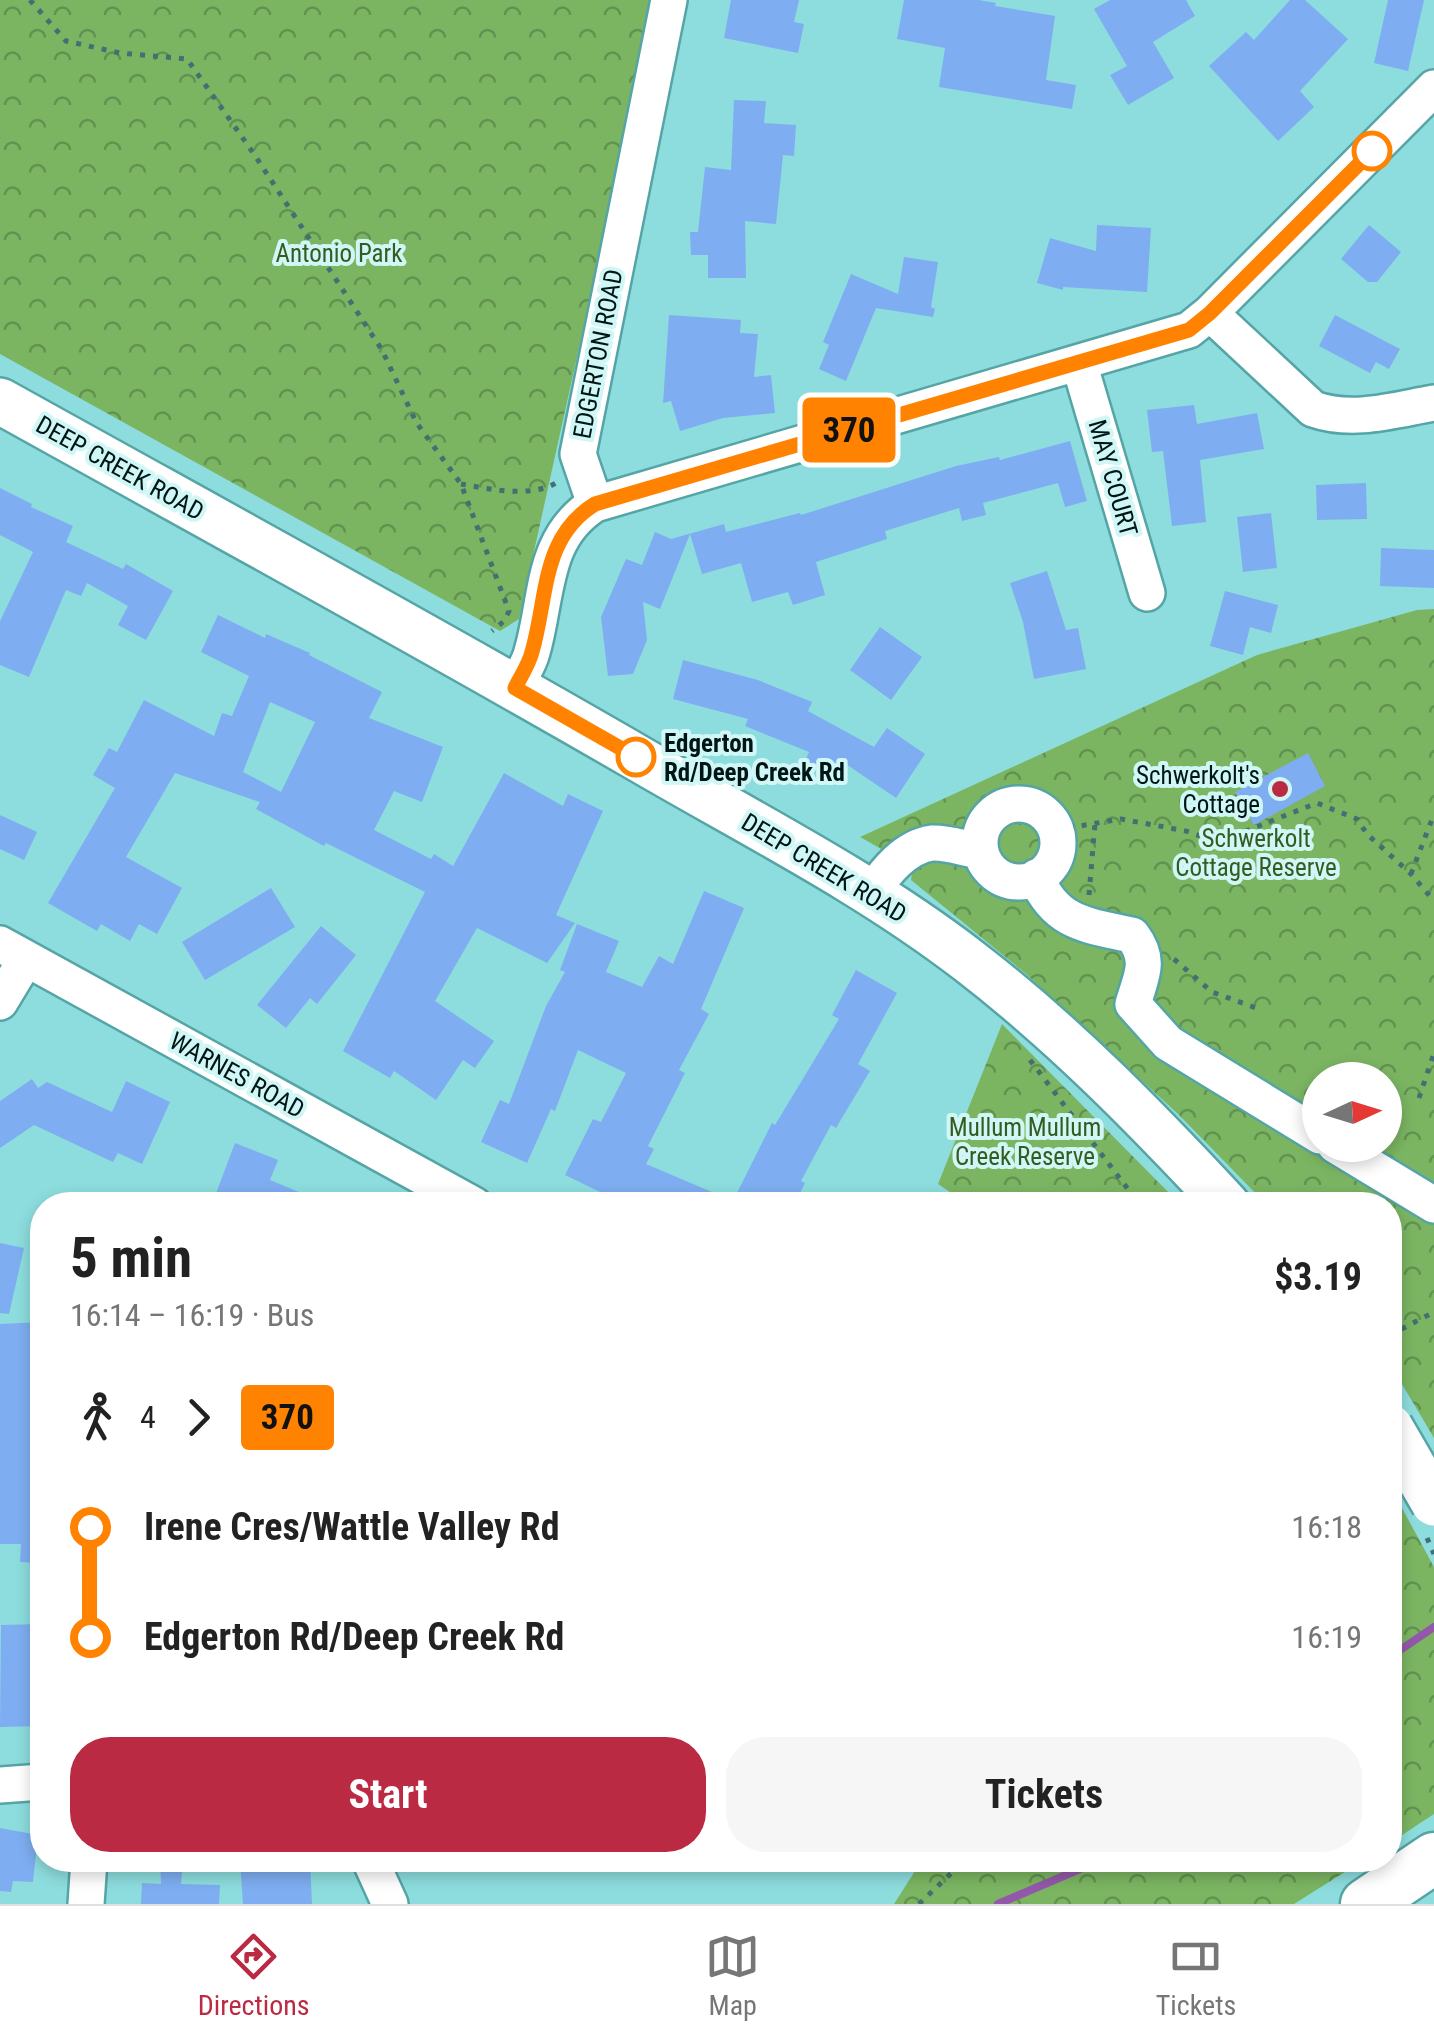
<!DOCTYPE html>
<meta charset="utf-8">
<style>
body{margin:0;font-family:"Roboto Condensed",sans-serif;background:#f6f6f6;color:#222;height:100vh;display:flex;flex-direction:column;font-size:38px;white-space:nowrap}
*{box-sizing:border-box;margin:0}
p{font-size:32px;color:#767676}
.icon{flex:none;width:55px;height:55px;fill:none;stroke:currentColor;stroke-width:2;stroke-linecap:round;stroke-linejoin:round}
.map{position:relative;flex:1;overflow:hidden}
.panel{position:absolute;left:30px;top:1192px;width:1372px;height:680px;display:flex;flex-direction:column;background:#fff;border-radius:40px;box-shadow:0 5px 15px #0003}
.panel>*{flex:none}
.badge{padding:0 20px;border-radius:8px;font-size:35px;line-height:65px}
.needle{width:65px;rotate:86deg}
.fabs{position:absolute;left:1302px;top:1062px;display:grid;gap:20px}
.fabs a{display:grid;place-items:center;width:100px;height:100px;border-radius:50%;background:#fff;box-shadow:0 5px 15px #0003;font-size:50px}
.map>.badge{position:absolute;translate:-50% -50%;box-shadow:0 0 0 5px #fff}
.legs{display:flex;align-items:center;gap:15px;height:110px;padding:0 40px;font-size:32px}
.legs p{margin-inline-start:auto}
.head{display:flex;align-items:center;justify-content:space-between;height:170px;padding:0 40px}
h1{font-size:55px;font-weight:700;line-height:75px}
.action{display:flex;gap:20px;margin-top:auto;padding:20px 40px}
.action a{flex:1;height:115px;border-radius:40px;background:#bb2a43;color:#fff;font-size:40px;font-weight:700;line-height:115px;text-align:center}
.action a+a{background:#f6f6f6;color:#222}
ul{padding:0 40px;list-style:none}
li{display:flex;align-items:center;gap:35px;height:110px;font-size:38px}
li i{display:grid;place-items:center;width:15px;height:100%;margin:0 12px;background:currentColor}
li i::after{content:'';width:25px;height:25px;margin:-12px;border:8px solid;border-radius:50%;background:#fff}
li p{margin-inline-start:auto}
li:first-child i{background:linear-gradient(#0000 50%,currentColor 0)}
li:last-child i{background:linear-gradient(currentColor 50%,#0000 0)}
.tab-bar{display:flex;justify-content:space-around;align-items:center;height:140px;border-top:2px solid #e0e0e0;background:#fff;font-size:28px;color:#767676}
.tab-bar a{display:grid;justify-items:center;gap:5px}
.tab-bar .on{color:#bb2a43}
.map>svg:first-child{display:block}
.forest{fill:url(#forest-crowns);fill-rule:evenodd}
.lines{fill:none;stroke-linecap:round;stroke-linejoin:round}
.stream{stroke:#9458aa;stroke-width:8}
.building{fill:#7eaef1;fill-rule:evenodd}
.minor-casing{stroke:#55a5a6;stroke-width:40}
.major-casing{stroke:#55a5a6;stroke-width:50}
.highway-casing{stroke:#55a5a6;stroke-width:55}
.path{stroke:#417172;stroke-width:5;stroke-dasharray:5 8;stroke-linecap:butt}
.minor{stroke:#fff;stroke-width:35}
.major{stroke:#fff;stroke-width:45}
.highway{stroke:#fff;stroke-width:50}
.major-bridge-casing{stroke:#55a5a6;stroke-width:50;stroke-linecap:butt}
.path-bridge{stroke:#417172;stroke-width:5;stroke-dasharray:5 8;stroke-linecap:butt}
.major-bridge{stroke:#fff;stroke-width:45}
.line-1-casing{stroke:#fff;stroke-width:22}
.line-1{stroke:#ff8200;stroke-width:15}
.stop-1-dot{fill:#fff;stroke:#ff8200;stroke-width:5}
.poi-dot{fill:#bb2a43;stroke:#d0f6f6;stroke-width:4}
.labels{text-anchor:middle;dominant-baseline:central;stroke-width:8;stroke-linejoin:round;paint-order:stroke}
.park-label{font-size:25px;fill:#345c20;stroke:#d0f6f6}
.street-label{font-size:25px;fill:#001616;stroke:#d0f6f6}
.stop-label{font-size:25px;font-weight:bold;fill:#001616;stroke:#d0f6f6;text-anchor:start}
.poi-label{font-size:25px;fill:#001616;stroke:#d0f6f6;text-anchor:end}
</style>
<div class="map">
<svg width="1434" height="1904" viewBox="0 0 1434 1904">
<defs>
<pattern id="forest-crowns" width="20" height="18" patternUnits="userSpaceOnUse" patternTransform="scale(2.5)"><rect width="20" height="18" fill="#7bb562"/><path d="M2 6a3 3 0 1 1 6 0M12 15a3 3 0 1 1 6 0" fill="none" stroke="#629250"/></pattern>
</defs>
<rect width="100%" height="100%" fill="#8dddde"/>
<path class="forest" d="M 0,0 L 656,0 L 519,619 L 500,631 L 0,354 Z
M 1434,609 L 1434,1438 L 1390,1364 L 1390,1205 L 1267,1205 L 1178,1114 L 1025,973 L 911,880 L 913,867 L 860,837 L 1257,655 L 1417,610 ZM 1320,1080 L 1385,1080 L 1385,1145 L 1320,1145 Z
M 1002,1024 L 1180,1204 L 1181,1205 L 969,1205 L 938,1184 Z
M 1390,1486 L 1434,1567 L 1434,1814 L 1390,1843 Z
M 922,1860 L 1364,1860 L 1294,1904 L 894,1904 Z"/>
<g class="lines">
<path class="stream" d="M 1390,1657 L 1434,1627
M 998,1904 L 1101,1860"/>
</g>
<path class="building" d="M 731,0 L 799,0 L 794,22 L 804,24 L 798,53 L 724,38 Z
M 904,0 L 979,0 L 996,3 L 995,6 L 1055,16 L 1046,80 L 1076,85 L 1072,109 L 939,87 L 945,48 L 897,39 Z
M 1110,0 L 1186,0 L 1195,16 L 1153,42 L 1174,78 L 1128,105 L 1110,75 L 1127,66 L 1094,9 Z
M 1290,0 L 1305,0 L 1348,39 L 1300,91 L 1314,107 L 1278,141 L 1209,66 L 1246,32 L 1254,40 Z
M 1388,0 L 1424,0 L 1408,71 L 1374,63 Z
M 734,100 L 766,101 L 764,123 L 796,125 L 794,156 L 783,155 L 776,224 L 745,221 L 746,278 L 708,278 L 708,255 L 691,255 L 690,232 L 698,232 L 705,167 L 731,170 Z
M 1097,225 L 1151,228 L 1147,292 L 1063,287 L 1063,290 L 1037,283 L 1050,238 L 1096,251 Z
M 1369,225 L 1401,252 L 1377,282 L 1368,282 L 1341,259 Z
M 904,257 L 938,262 L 931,307 L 935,309 L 933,317 L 876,308 L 846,381 L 819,369 L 829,345 L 823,342 L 851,274 L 898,294 Z
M 669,315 L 741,320 L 740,333 L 758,334 L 754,377 L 771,375 L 775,413 L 723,418 L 680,431 L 671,401 L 663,403 Z
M 1335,315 L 1400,349 L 1389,369 L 1376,362 L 1370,373 L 1319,346 Z
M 1194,405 L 1197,424 L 1257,413 L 1264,449 L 1200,460 L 1206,522 L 1172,526 L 1163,451 L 1152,452 L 1147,410 Z
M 1070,441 L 1087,501 L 1065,507 L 1058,483 L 983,503 L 986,515 L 962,521 L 959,508 L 885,531 L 887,539 L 816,562 L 825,595 L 793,605 L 788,592 L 752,602 L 741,563 L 702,574 L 690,534 L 660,609 L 643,602 L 647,640 L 633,674 L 608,676 L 601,617 L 626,559 L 642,565 L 655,532 L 671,539 L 724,524 L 726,532 L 800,513 L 801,515 L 956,466 L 999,457 L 1000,460 Z
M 1366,483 L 1367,519 L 1317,520 L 1316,485 Z
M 0,488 L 32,504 L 31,507 L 73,526 L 66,542 L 123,569 L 126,564 L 173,591 L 146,640 L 118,625 L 128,606 L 87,583 L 81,596 L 66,590 L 29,677 L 0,665 L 0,621 L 33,552 L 0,535 Z
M 1271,513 L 1277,568 L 1243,572 L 1237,517 Z
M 1381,548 L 1434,550 L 1434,588 L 1380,586 Z
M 1047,571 L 1066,630 L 1078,628 L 1086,669 L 1034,679 L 1023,622 L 1010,583 Z
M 1225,591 L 1278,605 L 1271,633 L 1250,627 L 1243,655 L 1210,646 Z
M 218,615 L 265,638 L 266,634 L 310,653 L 309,655 L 382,692 L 369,718 L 443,747 L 422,802 L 394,791 L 374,830 L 431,859 L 434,854 L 453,866 L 504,773 L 563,806 L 568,794 L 603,811 L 556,915 L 575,923 L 547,963 L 477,928 L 435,1001 L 494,1041 L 475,1068 L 463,1060 L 436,1100 L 394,1071 L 390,1078 L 343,1051 L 425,892 L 326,843 L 324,846 L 256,809 L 260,802 L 175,773 L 126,857 L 182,888 L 157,934 L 139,924 L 130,941 L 101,924 L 97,931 L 48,903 L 115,788 L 93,775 L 109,748 L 117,752 L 144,700 L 214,736 L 222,713 L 232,716 L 249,676 L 201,652 ZM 270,702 L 315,722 L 281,792 L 243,772 Z
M 880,627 L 922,657 L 891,700 L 850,670 Z
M 683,660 L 758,680 L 812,702 L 808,711 L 874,747 L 887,728 L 925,754 L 896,798 L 843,762 L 835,777 L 805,761 L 809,752 L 745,726 L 748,719 L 673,699 Z
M 1308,753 L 1325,786 L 1254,825 L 1235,792 Z
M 0,815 L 37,832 L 24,860 L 0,849 Z
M 271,888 L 295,927 L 205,980 L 182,942 Z
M 704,891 L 744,908 L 701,1009 L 709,1014 L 679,1070 L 685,1073 L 648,1146 L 654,1149 L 646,1164 L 733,1201 L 772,1123 L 775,1125 L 839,1019 L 832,1015 L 856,970 L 897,993 L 858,1064 L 870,1071 L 836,1128 L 831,1125 L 801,1181 L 805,1183 L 794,1205 L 627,1205 L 565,1175 L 593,1119 L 601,1122 L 626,1073 L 578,1050 L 555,1111 L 551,1109 L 527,1163 L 481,1142 L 500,1100 L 509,1104 L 546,1006 L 565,972 L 560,970 L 577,924 L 619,941 L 606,972 L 642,987 L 659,956 L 673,964 Z
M 321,926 L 356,955 L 317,1004 L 310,998 L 286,1028 L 257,1005 Z
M 32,1079 L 38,1088 L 47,1082 L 112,1112 L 126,1081 L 170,1102 L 142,1164 L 118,1153 L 113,1162 L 34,1125 L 0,1148 L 0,1101 Z
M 235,1143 L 278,1160 L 270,1180 L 330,1205 L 237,1205 L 215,1196 Z
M 0,1243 L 24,1248 L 9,1314 L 0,1313 Z
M 42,1322 L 42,1563 L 20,1562 L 21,1544 L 0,1544 L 0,1324 Z
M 41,1624 L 42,1726 L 0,1727 L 1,1625 Z
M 0,1828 L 38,1835 L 33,1882 L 13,1881 L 11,1892 L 0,1891 Z
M 160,1860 L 183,1860 L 181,1884 L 220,1885 L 219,1904 L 141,1904 L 142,1883 L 161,1884 Z
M 240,1860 L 310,1860 L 312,1904 L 243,1904 Z"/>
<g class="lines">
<g class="minor-casing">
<path id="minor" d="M 1210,313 L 1313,409 C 1353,423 1394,410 1434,403
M 1079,363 L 1147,593
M 595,504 L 578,454 L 669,0
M 515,687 C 521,676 529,664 532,652 C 548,597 541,538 595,504 L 1189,330 L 1210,313 L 1434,88
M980 843a39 39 0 1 1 78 0a39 39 0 1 1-78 0Z
M 1036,877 C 1056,924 1086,925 1132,935 C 1152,961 1141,976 1133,1004 L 1168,1043 L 1320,1136
M 871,893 C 886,871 905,847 932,843 C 946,842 966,849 980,851
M 0,944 L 474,1205
M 0,1002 L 26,959
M 1335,1145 L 1434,1205
M 0,1785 L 42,1782
M 370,1860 L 390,1904
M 86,1904 L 89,1860"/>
</g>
<g class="major-casing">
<path id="major" d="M 0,401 C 214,520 429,637 641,760 C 751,824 868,883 969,961 C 1064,1034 1146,1118 1227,1205"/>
</g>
<g class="highway-casing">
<path id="highway" d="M 1366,1904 L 1434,1858"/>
</g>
<path class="path" d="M 30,0 L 66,41 L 120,53 L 187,59 L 254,154 L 382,350 L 416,422 L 461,484 L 509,611 L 504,621 L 492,631
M 461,484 C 489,489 530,498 556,483
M 1056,830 L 1121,819 L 1186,831 L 1218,842 L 1317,803 L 1357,819 L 1367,834 L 1411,874 L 1434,901
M 1411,874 L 1434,814
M 1089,895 L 1095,823
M 1174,959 L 1212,992 L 1259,1009
M 1030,1060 L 1140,1205
M 1419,1098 L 1434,1053
M 1390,1335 L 1434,1312
M 1390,1379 L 1399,1393
M 919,1904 L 965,1860"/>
<use href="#minor" class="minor"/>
<use href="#major" class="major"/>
<use href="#highway" class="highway"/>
<g class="major-bridge-casing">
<path id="major-bridge" d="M 1390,1427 L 1434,1503"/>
</g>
<path class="path-bridge" d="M 1427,1538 L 1434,1554"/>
<use href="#major-bridge" class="major-bridge"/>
</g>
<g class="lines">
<g class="line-1-casing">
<path id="line-1" d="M 636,757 L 515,688 C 521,676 529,664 532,652 C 548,597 541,537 595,504 L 1189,330 L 1210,313 L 1372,151"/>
</g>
<use href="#line-1" class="line-1"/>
</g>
<g class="stop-1-dot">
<circle cx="1372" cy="151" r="18"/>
<circle cx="636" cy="757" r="18"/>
</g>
<circle class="poi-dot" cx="1280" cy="789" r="10"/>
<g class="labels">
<g class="park-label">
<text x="339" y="253">Antonio Park</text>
<text x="1256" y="838">Schwerkolt<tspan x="1256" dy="29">Cottage Reserve</tspan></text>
<text x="1025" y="1127">Mullum Mullum<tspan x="1025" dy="29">Creek Reserve</tspan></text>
</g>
<g class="street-label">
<text transform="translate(598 354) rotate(-79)">EDGERTON ROAD</text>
<text transform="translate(120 468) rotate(29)">DEEP CREEK ROAD</text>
<text transform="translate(1113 478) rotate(74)">MAY COURT</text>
<text transform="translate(824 868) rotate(31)">DEEP CREEK ROAD</text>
<text transform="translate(237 1075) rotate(29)">WARNES ROAD</text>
</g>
<g class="stop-label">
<text x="664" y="743">Edgerton<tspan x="664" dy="29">Rd/Deep Creek Rd</tspan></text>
</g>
<g class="poi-label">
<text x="1260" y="775">Schwerkolt's<tspan x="1260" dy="29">Cottage</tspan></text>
</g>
</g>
</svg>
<div class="fabs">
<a><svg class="needle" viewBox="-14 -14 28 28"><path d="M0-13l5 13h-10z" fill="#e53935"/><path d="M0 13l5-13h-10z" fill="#767676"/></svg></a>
</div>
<b class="badge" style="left:849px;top:430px;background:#ff8200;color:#111">370</b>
<section class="panel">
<div class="head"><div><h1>5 min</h1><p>16:14 – 16:19 · Bus</p></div><b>$3.19</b></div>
<div class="legs"><svg class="icon" aria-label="walk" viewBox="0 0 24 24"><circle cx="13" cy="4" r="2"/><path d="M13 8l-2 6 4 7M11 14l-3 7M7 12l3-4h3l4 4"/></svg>4<svg class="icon" aria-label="forward" viewBox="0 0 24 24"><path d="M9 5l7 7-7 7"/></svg><b class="badge" style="background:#ff8200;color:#111">370</b></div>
<ul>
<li><i style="color:#ff8200"></i><b>Irene Cres/Wattle Valley Rd</b><p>16:18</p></li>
<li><i style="color:#ff8200"></i><b>Edgerton Rd/Deep Creek Rd</b><p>16:19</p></li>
</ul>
<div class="action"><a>Start</a><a>Tickets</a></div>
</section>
</div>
<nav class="tab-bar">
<a class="on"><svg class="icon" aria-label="directions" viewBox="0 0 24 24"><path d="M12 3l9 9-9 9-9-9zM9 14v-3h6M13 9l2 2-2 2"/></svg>Directions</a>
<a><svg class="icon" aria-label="map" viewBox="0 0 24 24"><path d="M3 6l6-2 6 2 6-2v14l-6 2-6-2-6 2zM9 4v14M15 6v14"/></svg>Map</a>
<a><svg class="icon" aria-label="tickets" viewBox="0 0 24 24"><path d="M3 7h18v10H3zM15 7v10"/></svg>Tickets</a>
</nav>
